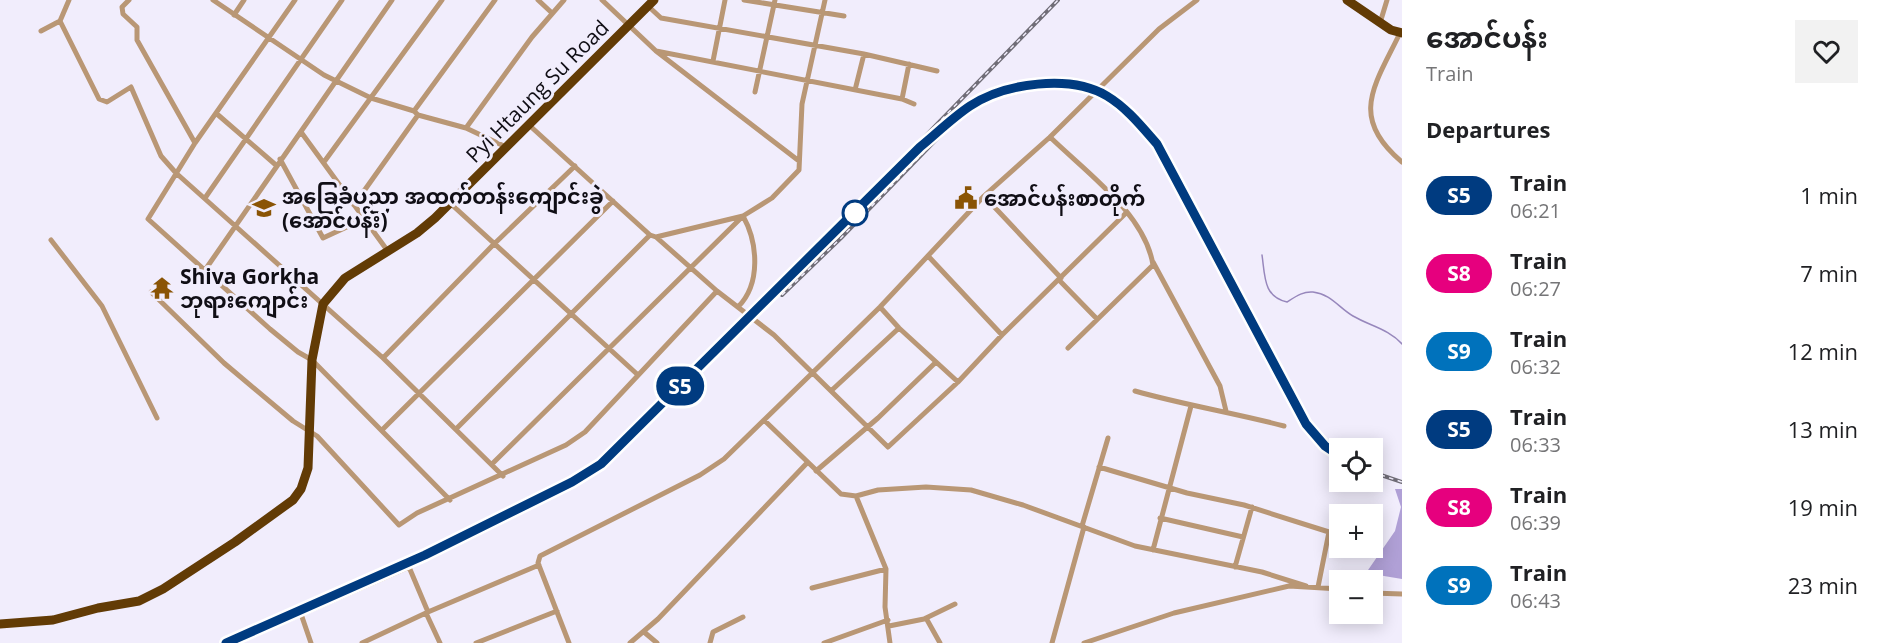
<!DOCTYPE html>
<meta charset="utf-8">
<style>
body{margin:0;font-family:"Open Sans","Noto Sans Myanmar",sans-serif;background:#f2f2f2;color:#202124;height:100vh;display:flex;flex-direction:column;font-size:22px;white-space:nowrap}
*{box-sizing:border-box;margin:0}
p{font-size:20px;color:#757577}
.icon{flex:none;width:33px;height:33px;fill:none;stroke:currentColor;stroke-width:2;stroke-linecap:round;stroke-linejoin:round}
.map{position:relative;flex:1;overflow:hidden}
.sheet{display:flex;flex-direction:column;background:#fff;width:480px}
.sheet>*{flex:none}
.badge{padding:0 12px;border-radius:20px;font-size:21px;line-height:39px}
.tools{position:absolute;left:1329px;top:438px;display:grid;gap:12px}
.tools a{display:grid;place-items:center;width:54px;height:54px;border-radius:0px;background:#fff;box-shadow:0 3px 15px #0003;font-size:30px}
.map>.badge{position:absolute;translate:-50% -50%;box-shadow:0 0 0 3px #fff}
h2{padding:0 24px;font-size:22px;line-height:54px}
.round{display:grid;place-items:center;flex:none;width:63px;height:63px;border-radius:0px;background:#f2f2f2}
.overview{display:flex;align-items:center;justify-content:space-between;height:102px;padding:0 24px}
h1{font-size:28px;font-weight:700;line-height:45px}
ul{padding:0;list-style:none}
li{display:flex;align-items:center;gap:18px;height:78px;padding:0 24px}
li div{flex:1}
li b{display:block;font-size:22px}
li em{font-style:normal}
li .badge{min-width:66px;font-weight:700;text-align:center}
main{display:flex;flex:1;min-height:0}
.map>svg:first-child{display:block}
.forest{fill:#b0a0d6}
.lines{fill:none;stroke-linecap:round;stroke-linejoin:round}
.stream{stroke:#9787bc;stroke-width:1.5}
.street{stroke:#b99775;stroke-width:5}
.highway{stroke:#623b05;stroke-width:9}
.rail-casing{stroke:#706d77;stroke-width:4}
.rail{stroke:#f1edfc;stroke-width:1.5;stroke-dasharray:4.5;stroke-linecap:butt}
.line-casing{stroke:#fff;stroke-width:14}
.line{stroke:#003b80;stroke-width:9}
.stop-dot{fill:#fff;stroke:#003b80;stroke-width:3}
.labels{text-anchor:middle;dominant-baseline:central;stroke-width:6;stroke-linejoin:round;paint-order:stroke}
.street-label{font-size:21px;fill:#100e15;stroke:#f1edfc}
.poi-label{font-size:21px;font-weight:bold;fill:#100e15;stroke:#f1edfc;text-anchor:start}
</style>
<main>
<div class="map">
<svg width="1402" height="643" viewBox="0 0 1402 643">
<rect width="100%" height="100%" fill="#f1edfc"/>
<path class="forest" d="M 1395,489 L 1402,489 L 1402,579 L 1366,573 L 1395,531 L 1401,507 Z"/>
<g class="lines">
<path class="stream" d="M 1262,255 C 1265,275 1263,297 1287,302 C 1295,297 1303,291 1313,292 C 1331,294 1339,308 1353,316 C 1370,326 1389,329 1402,344"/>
<path class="street" d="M 129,0 L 122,7 L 123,14 L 137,27 L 137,40 L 195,143
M 213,0 L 324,75 L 371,98 L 414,111 L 418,115 L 466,128 L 506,147
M 295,0 L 195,143 L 148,219 L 270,329 L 298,352 L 312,360 L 450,500
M 538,0 L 552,13
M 602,0 L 656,51 L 799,161
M 744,0 L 844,16
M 648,6 L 661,18 L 864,54 L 937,71
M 234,15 L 244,0
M 60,21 L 99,99 L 107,102 L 131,87 L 161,156 L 176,173 L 383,358 L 503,476
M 1380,23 L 1387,0
M 41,31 L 60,21 L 69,0
M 1400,33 C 1375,85 1348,117 1402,162
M 656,51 L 902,99 L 914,104
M 713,61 L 725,0
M 855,90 L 864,54
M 755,92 L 775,0
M 902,99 L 909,64
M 414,111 L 495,0
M 217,114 L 277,166
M 529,125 L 650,235 L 656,237 L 717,291 L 774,335 L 888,447 L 958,382
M 466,128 L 532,37 L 564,0
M 301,132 L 387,250
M 1050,137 C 1086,172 1145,214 1153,265 L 1068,348
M 280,159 L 323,238 L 364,219
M 324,162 L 442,0
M 984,196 L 1061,278
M 205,198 L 342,0
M 451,204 L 638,375
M 354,205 L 418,115
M 656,237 L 743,216 L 772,198 L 799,170 L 802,104 L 825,0
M 51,240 L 102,306 L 157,418
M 929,257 L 1002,335
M 1153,262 L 1220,386 L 1226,411
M 205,270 L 392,0
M 1059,280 L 1097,319
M 151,292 L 224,363 L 293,421 L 317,436 L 399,525 L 417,513 L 566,445 L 585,432 L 717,291
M 880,307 L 899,328 L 958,382 L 1002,335 L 1127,212
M 383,358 L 493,245 L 575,166
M 832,390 L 899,328
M 1135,391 C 1184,405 1235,413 1284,426
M 764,420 L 841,494 L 856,496 L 878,490 L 926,487 L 971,490 L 1023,505 L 1135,546 L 1262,572 L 1306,586
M 456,429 L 650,235
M 382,430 L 613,201
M 492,464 L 743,216 C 758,243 761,284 738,307
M 1099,467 L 1187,493 L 1244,505 L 1329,532 L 1318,587
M 816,471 L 878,418 L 935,363
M 856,496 L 886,569 L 885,607 L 890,643
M 1160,518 L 1243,537
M 1082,526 L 1108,438
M 1153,550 L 1191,406
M 1235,567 L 1252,507
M 812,588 L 886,569
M 1372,593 L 1402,594
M 426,613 L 440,643
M 301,614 L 311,643
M 926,618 L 940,643
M 889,626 L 924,619 L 955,604
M 644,632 L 657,643
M 235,643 L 409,567 L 428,612 L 539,565
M 362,643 L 428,612
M 476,643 L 557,611
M 569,643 L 538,563 L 540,556 L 700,475 L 724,459 L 880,307 L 984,196 L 1050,137 L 1159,29 L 1197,0
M 630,643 L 658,619 L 807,463
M 710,643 L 713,632 L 743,617
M 824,643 L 888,620
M 1052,643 L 1084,527
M 1084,643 L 1174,613 L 1289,586 L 1340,589"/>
<path class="highway" d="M 1347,0 L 1391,30 L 1402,33
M 0,624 L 53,620 L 98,608 L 139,601 L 163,589 L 235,542 L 293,500 L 301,489 L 308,468 L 312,360 L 323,304 L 345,278 L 417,233 L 435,218 L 654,0"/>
<g class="rail-casing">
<path id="rail" d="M 945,126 C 953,119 961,111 970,106 C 1005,83 1070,74 1108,96 C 1128,108 1142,127 1157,144 L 1306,424 L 1325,446 L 1340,456
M 782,295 L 841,238 L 953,122
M 1372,472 L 1402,482
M 226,643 L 425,555 L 572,482 L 601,464 L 749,317 L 1058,0"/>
</g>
<use href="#rail" class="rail"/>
</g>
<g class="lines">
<g class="line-casing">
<path id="line" d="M 226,643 L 425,555 L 572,482 L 601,464 L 920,147 C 936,134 952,118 970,106 C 1005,83 1070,74 1107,96 C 1127,108 1142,127 1157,144 L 1306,424 L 1325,446 L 1340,456"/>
</g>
<use href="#line" class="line"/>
</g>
<defs>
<g id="civic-bare" transform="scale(1.8)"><path d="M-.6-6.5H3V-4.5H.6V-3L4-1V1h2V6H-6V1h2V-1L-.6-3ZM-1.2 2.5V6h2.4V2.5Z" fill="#8a5405" stroke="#f1edfc" stroke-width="2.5" paint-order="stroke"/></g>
<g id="school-bare" transform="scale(1.8)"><path d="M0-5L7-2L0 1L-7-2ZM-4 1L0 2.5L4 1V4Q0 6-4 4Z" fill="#8a5405" stroke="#f1edfc" stroke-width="2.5" paint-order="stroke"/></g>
<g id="temple-bare" transform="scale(1.8)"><path d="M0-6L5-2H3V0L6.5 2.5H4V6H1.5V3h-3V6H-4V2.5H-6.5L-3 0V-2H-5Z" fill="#8a5405" stroke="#f1edfc" stroke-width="2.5" paint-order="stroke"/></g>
</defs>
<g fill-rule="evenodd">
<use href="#civic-bare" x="966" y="198"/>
<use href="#school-bare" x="264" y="208"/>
<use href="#temple-bare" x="162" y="288"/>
</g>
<circle class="stop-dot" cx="855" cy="213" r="12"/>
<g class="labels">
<g class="street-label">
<text transform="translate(537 91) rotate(-45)">Pyi Htaung Su Road</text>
</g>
<g class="poi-label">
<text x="282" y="196">အခြေခံပညာ အထက်တန်းကျောင်းခွဲ<tspan x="282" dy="24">(အောင်ပန်း)</tspan></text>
<text x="984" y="198">အောင်ပန်းစာတိုက်</text>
<text x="180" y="276">Shiva Gorkha<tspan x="180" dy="24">ဘုရားကျောင်း</tspan></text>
</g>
</g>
</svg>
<div class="tools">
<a><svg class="icon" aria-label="locate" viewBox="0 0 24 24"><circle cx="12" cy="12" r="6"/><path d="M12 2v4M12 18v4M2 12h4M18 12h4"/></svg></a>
<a>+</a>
<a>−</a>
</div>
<b class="badge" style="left:680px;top:386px;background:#003b80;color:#fff">S5</b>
</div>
<section class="sheet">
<div class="overview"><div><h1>အောင်ပန်း</h1><p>Train</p></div><a class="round"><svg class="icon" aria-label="heart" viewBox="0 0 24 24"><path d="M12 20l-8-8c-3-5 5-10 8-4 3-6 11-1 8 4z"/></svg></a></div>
<h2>Departures</h2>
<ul>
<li><span class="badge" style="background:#003b80;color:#fff">S5</span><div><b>Train</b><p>06:21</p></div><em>1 min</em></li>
<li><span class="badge" style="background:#e6007e;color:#fff">S8</span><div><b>Train</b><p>06:27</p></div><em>7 min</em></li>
<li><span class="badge" style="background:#0072bc;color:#fff">S9</span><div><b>Train</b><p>06:32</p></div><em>12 min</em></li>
<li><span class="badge" style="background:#003b80;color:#fff">S5</span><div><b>Train</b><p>06:33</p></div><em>13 min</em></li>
<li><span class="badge" style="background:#e6007e;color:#fff">S8</span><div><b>Train</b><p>06:39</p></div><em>19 min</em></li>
<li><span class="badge" style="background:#0072bc;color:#fff">S9</span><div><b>Train</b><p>06:43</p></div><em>23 min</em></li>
</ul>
</section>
</main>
